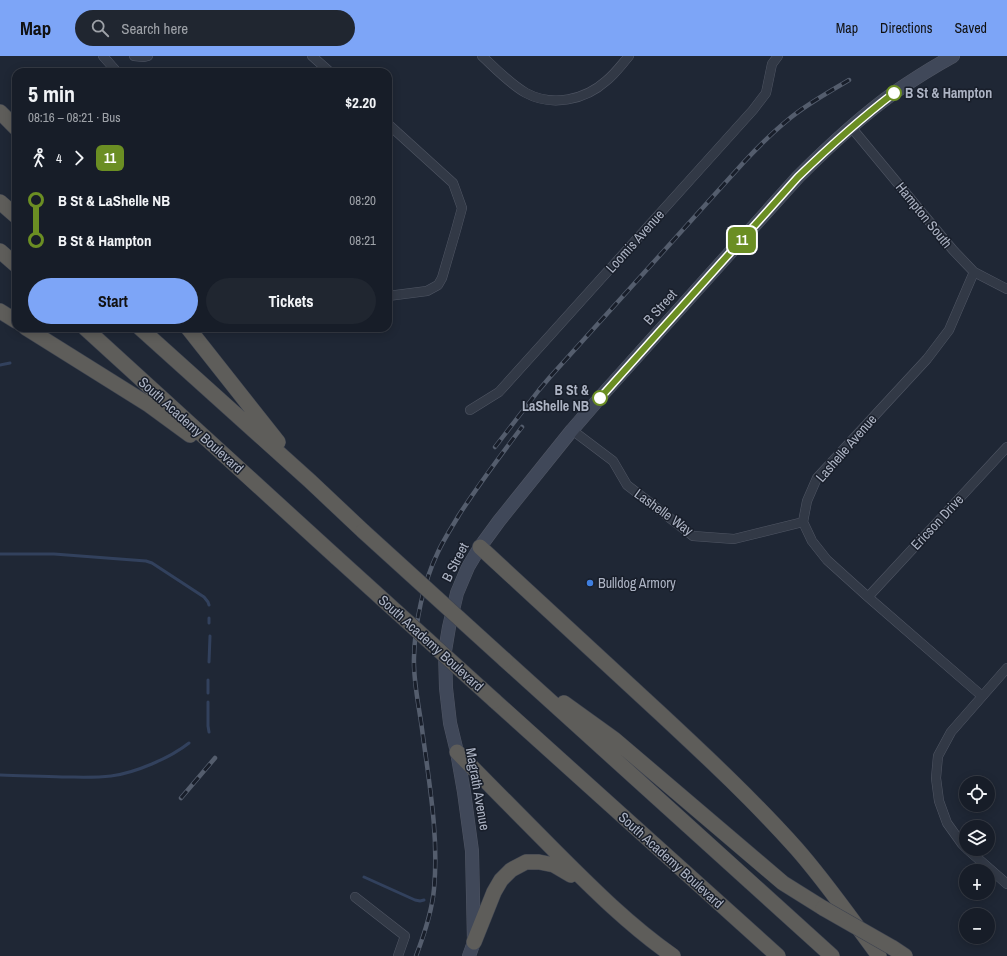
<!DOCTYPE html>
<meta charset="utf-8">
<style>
body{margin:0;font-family:"Archivo Narrow",sans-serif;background:#202630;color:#f1f3f6;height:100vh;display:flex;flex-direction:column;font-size:15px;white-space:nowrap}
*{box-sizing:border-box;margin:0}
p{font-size:13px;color:#9ea2a8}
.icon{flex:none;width:22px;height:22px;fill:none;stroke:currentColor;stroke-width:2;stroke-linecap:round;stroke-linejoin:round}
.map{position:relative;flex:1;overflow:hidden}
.sheet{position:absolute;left:12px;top:12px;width:380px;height:264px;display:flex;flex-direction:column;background:#171d28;border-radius:12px;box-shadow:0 2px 10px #0003,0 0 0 1px #363b45}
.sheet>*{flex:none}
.badge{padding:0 8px;border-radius:6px;font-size:14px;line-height:26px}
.fabs{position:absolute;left:959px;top:720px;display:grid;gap:8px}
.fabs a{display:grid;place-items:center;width:36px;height:36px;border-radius:50%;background:#171d28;box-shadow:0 2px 10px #0003,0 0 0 1px #363b45;font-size:20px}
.map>.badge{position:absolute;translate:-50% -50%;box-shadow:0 0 0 2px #fff}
.legs{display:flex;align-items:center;gap:6px;height:44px;padding:0 16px;font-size:13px}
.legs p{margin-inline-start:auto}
.head{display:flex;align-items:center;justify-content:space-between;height:68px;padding:0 16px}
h1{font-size:22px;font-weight:700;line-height:30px}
.button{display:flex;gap:8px;margin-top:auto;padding:8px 16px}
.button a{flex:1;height:46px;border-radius:24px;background:#7da5f7;color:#111;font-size:16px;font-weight:700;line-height:46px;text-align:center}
.button a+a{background:#202630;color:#f1f3f6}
ul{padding:0 16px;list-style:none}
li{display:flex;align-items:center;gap:14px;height:40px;font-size:15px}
li i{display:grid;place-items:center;width:6px;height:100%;margin:0 5px;background:currentColor}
li i::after{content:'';width:10px;height:10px;margin:-5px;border:3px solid;border-radius:50%;background:#171d28}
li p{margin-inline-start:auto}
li:first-child i{background:linear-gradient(#0000 50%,currentColor 0)}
li:last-child i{background:linear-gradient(currentColor 50%,#0000 0)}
header{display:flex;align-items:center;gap:24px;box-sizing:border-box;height:56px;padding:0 20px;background:#7da5f7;color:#111}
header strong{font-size:19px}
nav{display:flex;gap:22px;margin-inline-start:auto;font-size:14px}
.search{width:280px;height:36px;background:#202630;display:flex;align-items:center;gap:10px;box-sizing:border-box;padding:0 14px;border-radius:22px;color:#9ea2a8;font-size:15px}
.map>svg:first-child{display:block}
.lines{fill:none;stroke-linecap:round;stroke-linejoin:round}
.stream{stroke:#32415d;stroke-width:3}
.minor-casing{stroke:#505664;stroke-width:10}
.secondary-casing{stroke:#505664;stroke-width:14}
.trunk-casing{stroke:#3d4350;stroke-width:16}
.minor{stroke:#323946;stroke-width:9}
.secondary{stroke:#404859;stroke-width:13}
.trunk{stroke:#5e5d5a;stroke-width:15}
.rail-casing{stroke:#545d6d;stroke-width:4.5}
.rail{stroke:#181e2a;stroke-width:3;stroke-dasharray:9;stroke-linecap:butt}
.trunk-bridge-casing{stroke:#3d4350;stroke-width:16;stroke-linecap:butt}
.trunk-bridge{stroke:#5e5d5a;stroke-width:15}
.line-1-casing{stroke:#fff;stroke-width:9}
.line-1{stroke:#6b8e23;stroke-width:6}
.stop-1-dot{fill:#fff;stroke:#6b8e23;stroke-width:2}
.shop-dot{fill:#3f7fe0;stroke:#181e2a;stroke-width:1.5}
.labels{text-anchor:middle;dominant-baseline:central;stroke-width:3;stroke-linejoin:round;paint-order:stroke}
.stop-label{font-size:14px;font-weight:bold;fill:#acb3c3;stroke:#181e2a;text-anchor:start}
.street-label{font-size:14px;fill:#acb3c3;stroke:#181e2a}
.poi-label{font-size:14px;fill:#acb3c3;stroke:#181e2a;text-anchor:start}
</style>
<header>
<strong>Map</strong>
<div class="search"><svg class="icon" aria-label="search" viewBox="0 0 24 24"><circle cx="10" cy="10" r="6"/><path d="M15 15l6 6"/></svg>Search here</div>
<nav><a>Map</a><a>Directions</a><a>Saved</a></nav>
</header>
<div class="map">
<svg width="1007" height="900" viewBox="0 0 1007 900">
<rect width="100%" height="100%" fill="#1f2735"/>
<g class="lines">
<path class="stream" d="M 0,309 L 10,307
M 0,498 L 54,498 L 146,505 L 152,507 L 204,541 L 208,546 L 209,549
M 209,562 L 209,567
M 209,606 L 210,580
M 208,624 L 208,637
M 208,646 L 208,670 L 209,676
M 0,719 C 21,720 41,720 62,721 C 78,721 94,722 111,720 C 135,717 170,702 189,687
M 364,821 L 415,844 L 420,845 L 424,844"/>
<g class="minor-casing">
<path id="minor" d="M 103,0 L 117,16
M 134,0 L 144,1 L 148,0
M 312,0 L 330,16
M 482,0 C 496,13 510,28 526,37 C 552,51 585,44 606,25 C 615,18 622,8 629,0
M 388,68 L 453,127 L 462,152 L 456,174 L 442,222 L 438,229 L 427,235 L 388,240
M 851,71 L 953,194 L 974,216 L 1007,233
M 974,216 L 949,274 L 927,303 L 817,422 L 807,445 L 803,466 L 812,485 L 827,504 L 868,541 L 982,640
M 470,354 L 499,336 L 753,54 L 766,37 L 772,8 L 778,0
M 572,374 L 613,405 L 627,429 L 693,480 L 734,483 L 803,466
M 868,541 L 1007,391
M 966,792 L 962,788 L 947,767 L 939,745 L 936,722 L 938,700 L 951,676 L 1007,612
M 967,793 L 1007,828
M 355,841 L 405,880 L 398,900"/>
</g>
<g class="secondary-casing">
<path id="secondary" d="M 469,900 L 474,886 L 472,795 L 464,736 L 457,696 L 450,667 L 446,632 L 445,595 L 449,571 L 457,537 L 468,511 L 480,491 L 499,465 L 572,374 L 604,337 L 798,121 C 829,90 860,61 895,36 C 914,23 933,11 953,0"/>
</g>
<g class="trunk-casing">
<path id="trunk" d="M 0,56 L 16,72
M 0,146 L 16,160
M 0,195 L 16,209
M 0,255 L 16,265
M 26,272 L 149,349 L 190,379
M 85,272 L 336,501
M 140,272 L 310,425 L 363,475
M 188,272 L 278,386
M 480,491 C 541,547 602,603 663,660 C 708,702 754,745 796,792 C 826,826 852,864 879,900
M 505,604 L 832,900
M 495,645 L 778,900
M 564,647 L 614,683 L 783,827 L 823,852
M 457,696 C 490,729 522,762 555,795 C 593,833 630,870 673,900
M 474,886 L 494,836 L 501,824 L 511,814 L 526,806 L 539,806 L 554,809 L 571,819
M 893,892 L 905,900"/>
</g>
<use href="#minor" class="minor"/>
<use href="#secondary" class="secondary"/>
<use href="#trunk" class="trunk"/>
<g class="rail-casing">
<path id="rail" d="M 495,391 L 539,334 L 550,321 L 744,106 C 758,91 773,76 789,63 C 807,48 829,36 849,24
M 181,742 L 215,702
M 416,900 C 424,879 432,856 434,833 C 439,780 429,726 422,673 C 419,650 413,625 414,601 C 415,567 423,527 438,496 C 444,483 452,471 459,459 C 479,428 500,400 522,371"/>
</g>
<use href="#rail" class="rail"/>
<g class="trunk-bridge-casing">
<path id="trunk-bridge" d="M 363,475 L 505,604
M 336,501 L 495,645
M 823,852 L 893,892"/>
</g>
<use href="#trunk-bridge" class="trunk-bridge"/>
</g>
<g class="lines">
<g class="line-1-casing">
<path id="line-1" d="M 600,342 L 798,121 C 829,91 860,63 894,37"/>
</g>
<use href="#line-1" class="line-1"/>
</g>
<g class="stop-1-dot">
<circle cx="894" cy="37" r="7"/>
<circle cx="600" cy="342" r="7"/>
</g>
<circle class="shop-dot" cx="590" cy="527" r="4"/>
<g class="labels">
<g class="stop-label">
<text x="905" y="37">B St &amp; Hampton</text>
<text x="589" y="334" text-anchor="end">B St &amp;<tspan x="589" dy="16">LaShelle NB</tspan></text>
</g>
<g class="street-label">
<text transform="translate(924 159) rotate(51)">Hampton South</text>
<text transform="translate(635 185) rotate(-48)">Loomis Avenue</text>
<text transform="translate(660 251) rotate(-48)">B Street</text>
<text transform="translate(191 369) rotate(42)">South Academy Boulevard</text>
<text transform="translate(846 392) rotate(-49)">Lashelle Avenue</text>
<text transform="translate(664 456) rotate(36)">Lashelle Way</text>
<text transform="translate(937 466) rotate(-47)">Ericson Drive</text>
<text transform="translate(455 506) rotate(-63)">B Street</text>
<text transform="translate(431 587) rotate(42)">South Academy Boulevard</text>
<text transform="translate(478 733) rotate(80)">Magrath Avenue</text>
<text transform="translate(671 804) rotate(42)">South Academy Boulevard</text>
</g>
<g class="poi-label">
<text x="598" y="527">Bulldog Armory</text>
</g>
</g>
</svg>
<div class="fabs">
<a><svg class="icon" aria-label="locate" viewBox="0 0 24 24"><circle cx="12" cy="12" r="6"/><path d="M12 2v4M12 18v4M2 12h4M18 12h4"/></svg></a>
<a><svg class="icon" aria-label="layers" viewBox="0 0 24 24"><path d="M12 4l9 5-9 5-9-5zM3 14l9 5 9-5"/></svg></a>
<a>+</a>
<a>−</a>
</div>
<b class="badge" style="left:742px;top:184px;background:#6b8e23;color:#fff">11</b>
<section class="sheet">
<div class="head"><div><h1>5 min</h1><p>08:16 – 08:21 · Bus</p></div><b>$2.20</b></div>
<div class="legs"><svg class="icon" aria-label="walk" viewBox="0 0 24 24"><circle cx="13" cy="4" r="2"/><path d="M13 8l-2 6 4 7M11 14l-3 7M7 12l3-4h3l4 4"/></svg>4<svg class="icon" aria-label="forward" viewBox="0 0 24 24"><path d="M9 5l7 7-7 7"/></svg><b class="badge" style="background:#6b8e23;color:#fff">11</b></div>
<ul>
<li><i style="color:#6b8e23"></i><b>B St &amp; LaShelle NB</b><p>08:20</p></li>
<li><i style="color:#6b8e23"></i><b>B St &amp; Hampton</b><p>08:21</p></li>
</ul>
<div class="button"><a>Start</a><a>Tickets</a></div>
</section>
</div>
